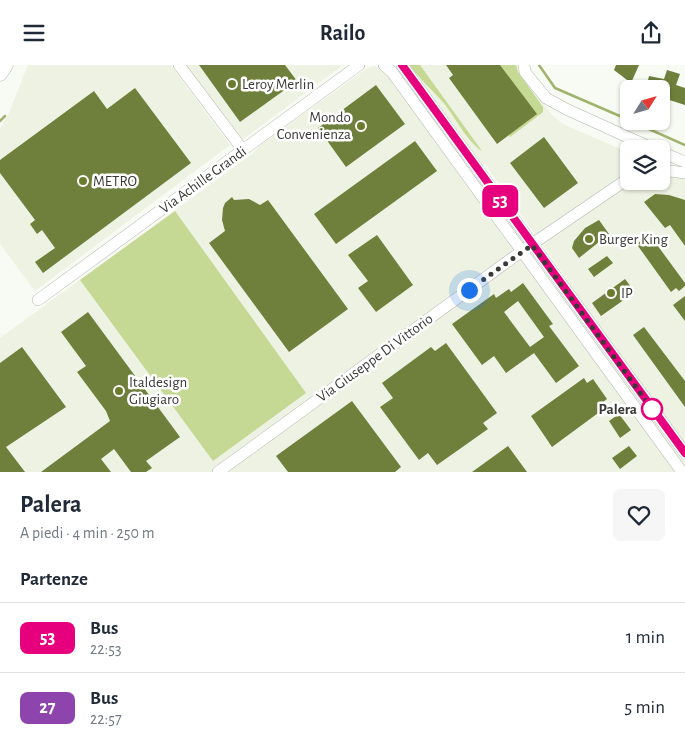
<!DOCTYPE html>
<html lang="it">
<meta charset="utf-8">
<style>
body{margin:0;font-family:"Alegreya Sans",sans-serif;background:#f6f6f7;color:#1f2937;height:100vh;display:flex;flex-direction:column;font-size:19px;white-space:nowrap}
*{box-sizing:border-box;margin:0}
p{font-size:16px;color:#747a83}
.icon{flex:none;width:28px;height:28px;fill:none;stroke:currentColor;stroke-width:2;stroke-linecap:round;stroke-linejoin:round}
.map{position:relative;height:407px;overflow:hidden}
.sheet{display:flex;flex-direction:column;background:#fff;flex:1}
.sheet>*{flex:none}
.badge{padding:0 10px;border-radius:8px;font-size:18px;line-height:32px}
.needle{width:32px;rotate:53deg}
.tools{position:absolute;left:620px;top:15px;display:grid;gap:10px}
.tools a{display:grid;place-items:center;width:50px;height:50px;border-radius:8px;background:#fff;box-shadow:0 1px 4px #0004;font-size:25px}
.you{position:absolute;width:25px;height:25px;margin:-12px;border:4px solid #fff;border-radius:50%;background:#1a73e8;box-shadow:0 0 0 8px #1a73e833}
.map>.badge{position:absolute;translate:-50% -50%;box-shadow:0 0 0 2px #fff}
h2{padding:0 20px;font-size:19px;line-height:45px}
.round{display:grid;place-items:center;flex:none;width:52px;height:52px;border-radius:8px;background:#f6f6f7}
.summary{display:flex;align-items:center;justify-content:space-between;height:85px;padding:0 20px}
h1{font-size:24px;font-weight:600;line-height:38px}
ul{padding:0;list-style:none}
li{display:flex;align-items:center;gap:15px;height:70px;padding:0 20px;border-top:1px solid #e0e1e3}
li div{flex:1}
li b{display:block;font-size:19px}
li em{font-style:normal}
li .badge{min-width:55px;font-weight:700;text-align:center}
header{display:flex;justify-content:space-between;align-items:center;height:65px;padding:0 20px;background:#fff;font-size:22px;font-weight:600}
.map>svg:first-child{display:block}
.built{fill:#edf2e3}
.green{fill:#c5d994}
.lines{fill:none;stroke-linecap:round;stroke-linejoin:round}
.stream{stroke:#a0b36e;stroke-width:2.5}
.building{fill:#6f803c;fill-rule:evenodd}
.minor-casing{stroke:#b5b7b0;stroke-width:12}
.major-casing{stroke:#b5b7b0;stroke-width:15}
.minor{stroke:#fff;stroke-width:11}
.major{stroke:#fff;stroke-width:14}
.line-casing{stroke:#fff;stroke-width:11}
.line{stroke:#e6007e;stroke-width:8}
.walk{stroke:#393a37;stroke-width:5;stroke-dasharray:0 9}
.poi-dot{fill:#697c2c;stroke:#fff;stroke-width:2}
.stop-dot{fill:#fff;stroke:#e6007e;stroke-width:2.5}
.labels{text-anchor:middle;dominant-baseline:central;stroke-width:5;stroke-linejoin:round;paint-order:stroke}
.poi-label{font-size:15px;fill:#393a37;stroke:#fff;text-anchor:start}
.street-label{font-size:15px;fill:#393a37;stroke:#fff}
.stop-label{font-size:15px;font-weight:bold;fill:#393a37;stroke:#fff;text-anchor:end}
</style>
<header><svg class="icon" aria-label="menu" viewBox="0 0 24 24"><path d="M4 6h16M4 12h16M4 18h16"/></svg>Railo<svg class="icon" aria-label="share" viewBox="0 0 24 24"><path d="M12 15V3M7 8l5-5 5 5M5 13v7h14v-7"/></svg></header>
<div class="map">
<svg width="685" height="407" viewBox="0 0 685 407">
<rect width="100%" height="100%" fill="#f8fbf3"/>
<path class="built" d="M 28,0 L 171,0 L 230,80 L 35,226 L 0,179 L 0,64 L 9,48 Z
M 185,0 L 343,0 L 242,75 Z
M 409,0 L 518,0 L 519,8 L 552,50 L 563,59 L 629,88 L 629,116 L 661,116 L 661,104 L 685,114 L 685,407 L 0,407 L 0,273 L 252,89 L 259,81 L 366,4 L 374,1 L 381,4 L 387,10 L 547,228 L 567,214 L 485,99 L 481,101 Z"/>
<path class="green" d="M 409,0 L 420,0 L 482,86 C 466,76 454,49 441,35 C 430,23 419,13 409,0 Z
M 500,0 L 516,0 L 518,7 L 543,42 L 543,47 L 510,72 L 509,70 L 536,49 Z
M 175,146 L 306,328 L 213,396 L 80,215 Z"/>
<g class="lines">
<path class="stream" d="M 539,0 L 555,23 L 629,55
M 0,56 L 5,51
M 631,56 L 685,80"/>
</g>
<path class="building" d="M 199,0 L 285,0 L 297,16 L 240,57 Z
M 446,0 L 500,0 L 537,49 L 497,79 L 449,13 L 453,10 Z
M 616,0 L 639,0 L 631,18 L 614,5 Z
M 667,5 L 680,9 L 676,20 L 685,23 L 685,40 L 663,33 L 666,24 L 646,24 L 649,11 L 664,14 Z
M 376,20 L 405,59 L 346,102 L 318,63 Z
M 135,23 L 191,98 L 43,208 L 35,197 L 55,183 L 42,165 L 37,169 L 30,159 L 35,155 L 0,108 L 0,95 L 94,26 L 107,44 Z
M 544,72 L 578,118 L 544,143 L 510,98 Z
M 415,76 L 437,106 L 336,179 L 314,149 Z
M 655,129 L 669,130 L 685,135 L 685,181 L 670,160 L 665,163 L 644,137 Z
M 232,132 L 234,135 L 249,134 L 260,140 L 268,135 L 348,244 L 289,287 L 209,178 L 225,166 L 222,155 L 223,143 L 225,138 Z
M 599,155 L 609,169 L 579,193 L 572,183 L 574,176 L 585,163 Z
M 377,170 L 413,220 L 376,247 L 358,223 L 368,216 L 348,190 Z
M 648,171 L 650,174 L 652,173 L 685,218 L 685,221 L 679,226 L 676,223 L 671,227 L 638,181 L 640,180 L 638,178 Z
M 607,191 L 613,198 L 594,212 L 588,204 Z
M 625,214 L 635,227 L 601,251 L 592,238 Z
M 523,218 L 553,259 L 549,261 L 579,301 L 556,318 L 534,288 L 506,308 L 494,291 L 482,300 L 452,259 L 494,229 L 496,233 L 509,224 L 511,227 ZM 518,236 L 544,272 L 530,282 L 504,247 Z
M 685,231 L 685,256 L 673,240 Z
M 88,247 L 180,372 L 146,396 L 152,403 L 146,407 L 131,407 L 114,384 L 101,394 L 111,407 L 41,407 L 110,356 L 106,346 L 77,307 L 86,301 L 61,267 Z
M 644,262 L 685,316 L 685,342 L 633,270 Z
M 446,278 L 497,348 L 483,358 L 488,364 L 437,400 L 428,388 L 419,395 L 380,342 L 393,333 L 382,318 L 431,282 L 435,286 Z
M 22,282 L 66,342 L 6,382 L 25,407 L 0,407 L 0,298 Z
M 584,313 L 587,318 L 593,314 L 607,334 L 602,338 L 605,343 L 552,382 L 531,351 Z
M 352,336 L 401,402 L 395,407 L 288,407 L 276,391 Z
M 619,349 L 631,365 L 620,373 L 609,356 Z
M 508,381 L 527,407 L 472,407 Z
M 629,381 L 637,391 L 620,404 L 612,393 Z"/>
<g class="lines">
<g class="minor-casing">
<path id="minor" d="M 179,0 L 243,85
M 384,0 L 392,7 L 682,407
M 402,0 L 685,388
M 524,0 L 525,7 L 546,33 L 566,44 L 654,84
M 661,87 L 685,97
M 661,108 L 671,106 L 685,108
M 38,235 L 359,0
M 218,407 L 522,186 L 629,113"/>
</g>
<g class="major-casing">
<path id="major" d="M 0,9 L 6,0"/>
</g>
<use href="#minor" class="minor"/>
<use href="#major" class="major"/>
</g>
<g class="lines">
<g class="line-casing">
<path id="line" d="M 402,0 L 685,388"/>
</g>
<use href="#line" class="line"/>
<path class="walk" d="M 469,225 L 532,180 L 652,344"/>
</g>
<g class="poi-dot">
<circle cx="232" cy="19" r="5"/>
<circle cx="361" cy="61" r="5"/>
<circle cx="83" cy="116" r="5"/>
<circle cx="589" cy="174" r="5"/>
<circle cx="611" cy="228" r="5"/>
<circle cx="119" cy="326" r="5"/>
</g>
<circle class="stop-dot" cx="652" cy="344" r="10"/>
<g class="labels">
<g class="poi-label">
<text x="242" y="19">Leroy Merlin</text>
<text x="351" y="52" text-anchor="end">Mondo<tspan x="351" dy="17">Convenienza</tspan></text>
<text x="93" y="116">METRO</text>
<text x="599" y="174">Burger King</text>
<text x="621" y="228">IP</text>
<text x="129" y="317">Italdesign<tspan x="129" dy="17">Giugiaro</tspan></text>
</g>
<g class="street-label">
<text transform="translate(203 115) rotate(-36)">Via Achille Grandi</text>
<text transform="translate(375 293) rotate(-36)">Via Giuseppe Di Vittorio</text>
</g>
<g class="stop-label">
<text x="637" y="344">Palera</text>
</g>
</g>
</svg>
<div class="tools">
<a><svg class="needle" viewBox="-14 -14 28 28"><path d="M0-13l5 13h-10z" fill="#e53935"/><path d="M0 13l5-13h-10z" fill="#747a83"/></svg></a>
<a><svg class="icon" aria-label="layers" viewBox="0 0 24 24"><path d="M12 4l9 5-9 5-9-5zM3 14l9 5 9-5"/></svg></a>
</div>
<div class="you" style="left:469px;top:225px"></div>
<b class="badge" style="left:500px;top:136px;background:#e6007e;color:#fff">53</b>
</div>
<section class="sheet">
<div class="summary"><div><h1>Palera</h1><p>A piedi · 4 min · 250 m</p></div><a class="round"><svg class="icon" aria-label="heart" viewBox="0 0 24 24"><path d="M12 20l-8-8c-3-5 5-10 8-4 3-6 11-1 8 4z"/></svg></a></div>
<h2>Partenze</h2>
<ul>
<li><span class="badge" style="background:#e6007e;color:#fff">53</span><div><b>Bus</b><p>22:53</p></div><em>1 min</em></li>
<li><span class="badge" style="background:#8e44ad;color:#fff">27</span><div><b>Bus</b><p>22:57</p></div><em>5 min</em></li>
</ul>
</section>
